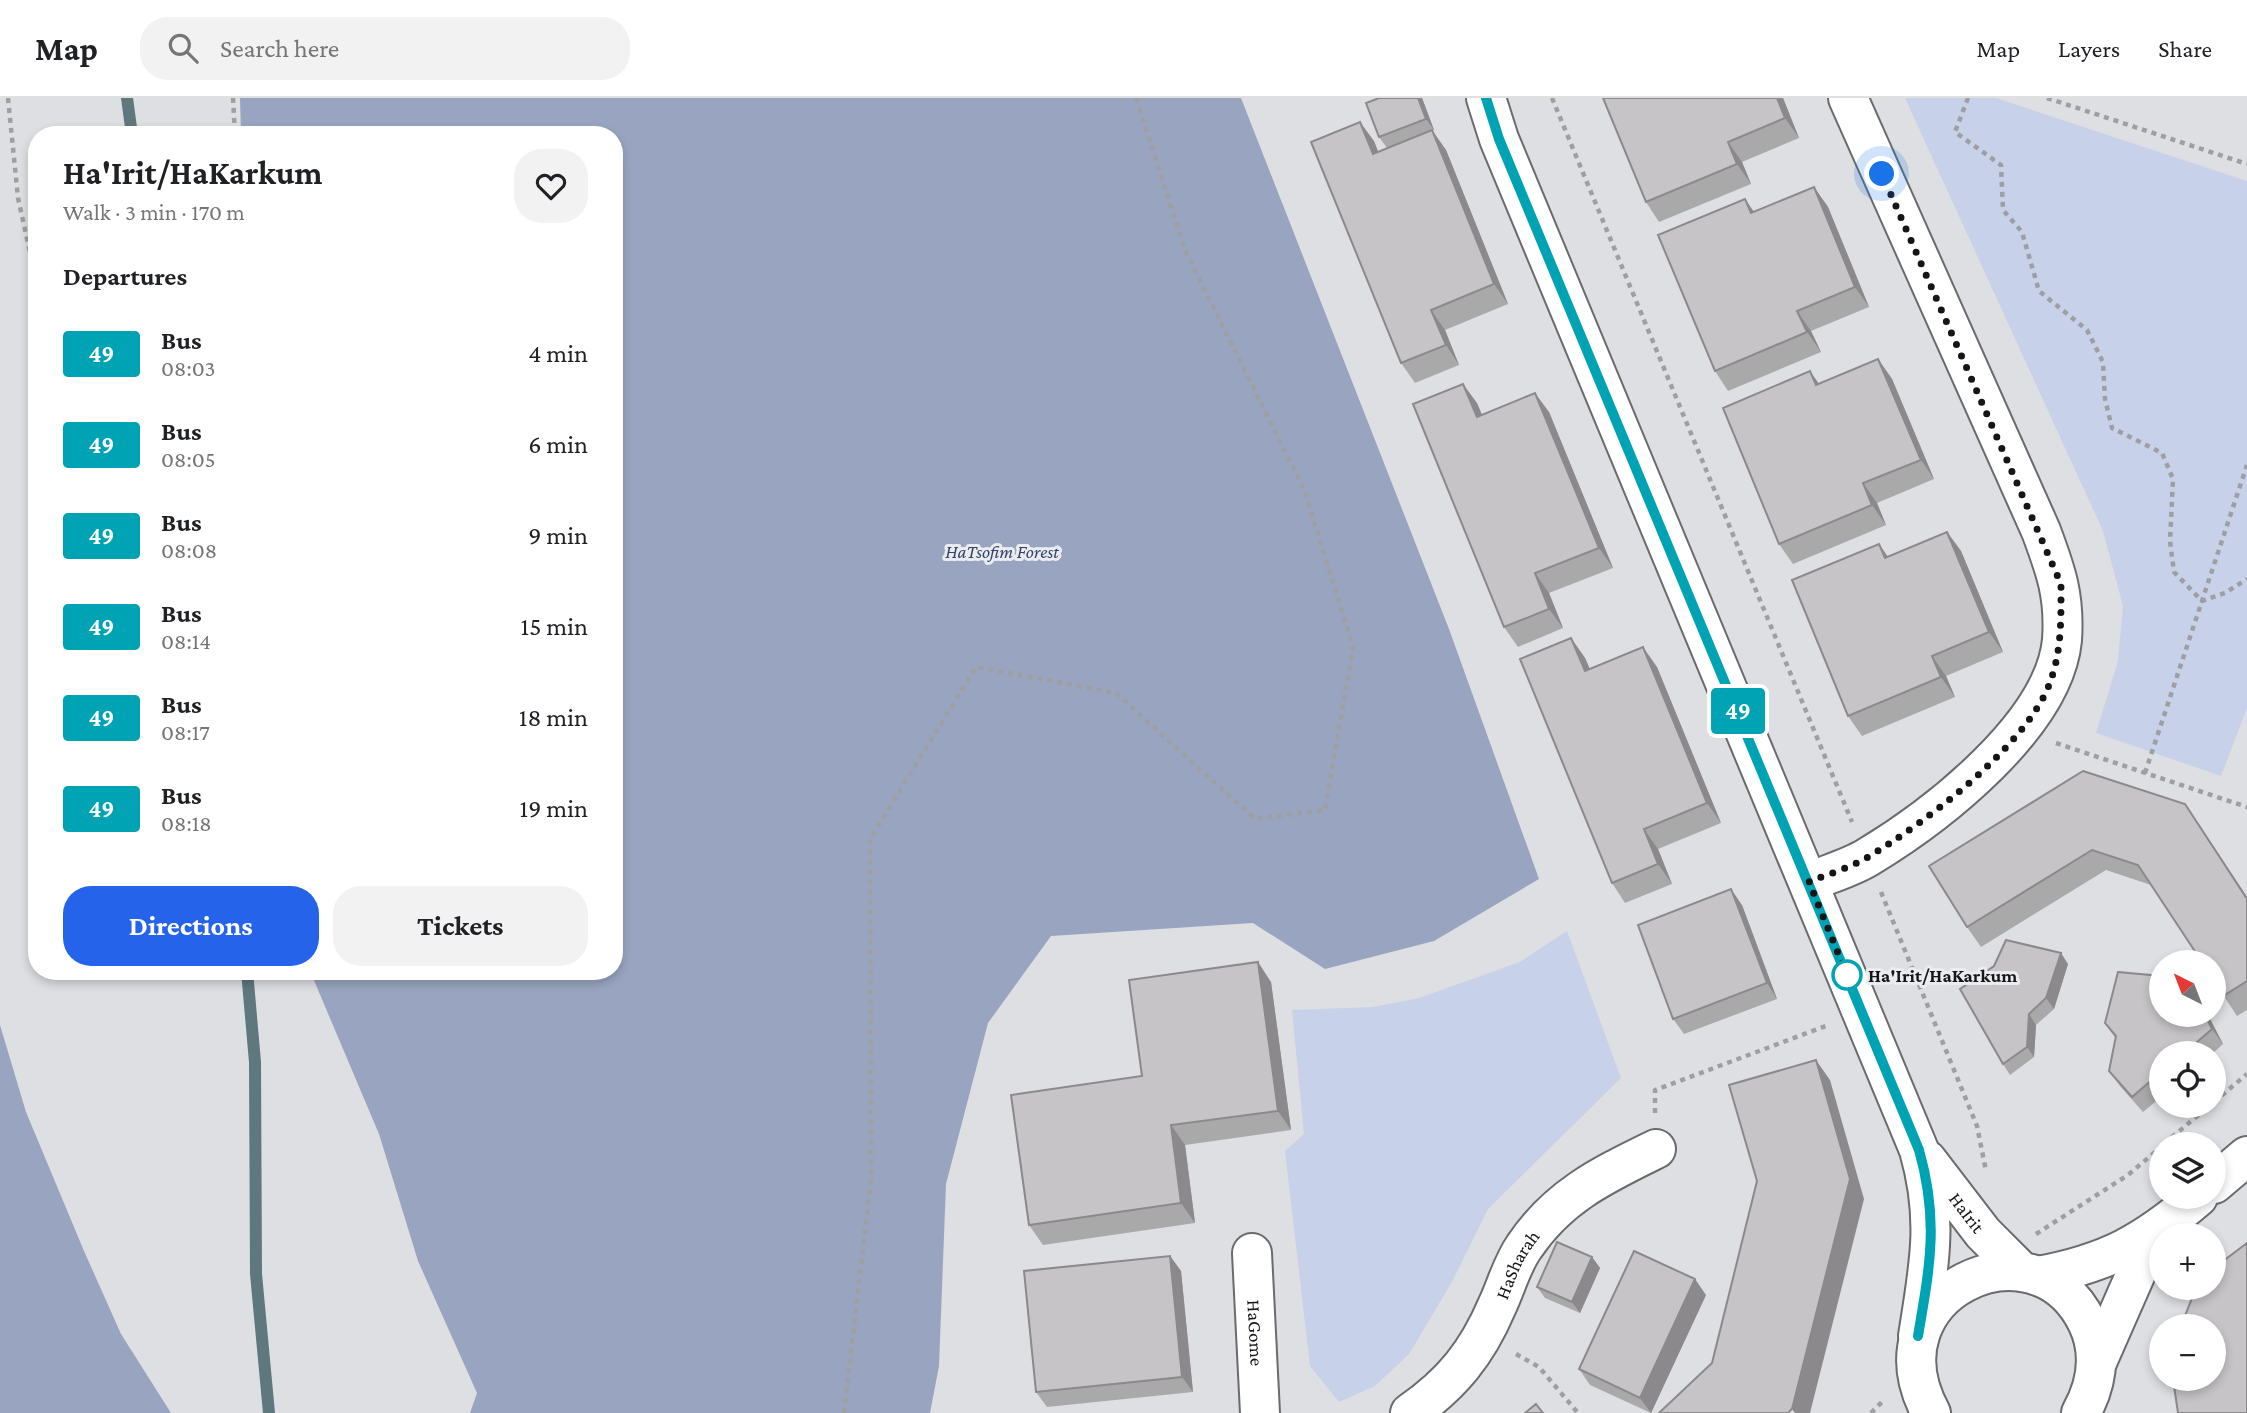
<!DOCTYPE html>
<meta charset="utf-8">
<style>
body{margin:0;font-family:"Crimson Pro",serif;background:#f2f2f2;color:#202124;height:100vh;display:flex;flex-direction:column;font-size:26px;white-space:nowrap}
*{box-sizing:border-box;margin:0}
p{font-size:23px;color:#757577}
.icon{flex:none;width:38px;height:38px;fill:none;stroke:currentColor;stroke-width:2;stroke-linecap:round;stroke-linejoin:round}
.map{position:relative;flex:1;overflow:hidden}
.details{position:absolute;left:28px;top:28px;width:595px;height:854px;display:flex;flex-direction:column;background:#fff;border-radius:28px;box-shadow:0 4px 10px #0003}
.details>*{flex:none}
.badge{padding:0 14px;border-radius:5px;font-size:24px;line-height:46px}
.needle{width:46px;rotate:318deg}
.controls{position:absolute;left:2149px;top:852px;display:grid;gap:14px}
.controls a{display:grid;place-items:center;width:77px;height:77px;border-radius:50%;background:#fff;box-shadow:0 4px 10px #0003;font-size:35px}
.you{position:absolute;width:35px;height:35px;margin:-18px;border:5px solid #fff;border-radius:50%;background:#1a73e8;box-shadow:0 0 0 10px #1a73e833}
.map>.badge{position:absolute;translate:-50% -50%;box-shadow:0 0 0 4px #fff}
h2{padding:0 35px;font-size:26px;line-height:63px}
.round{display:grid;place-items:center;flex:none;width:74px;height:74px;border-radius:28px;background:#f2f2f2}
.summary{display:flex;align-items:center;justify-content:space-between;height:119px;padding:0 35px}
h1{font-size:33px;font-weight:700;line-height:52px}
.button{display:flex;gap:14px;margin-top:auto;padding:14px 35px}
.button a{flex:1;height:80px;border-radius:28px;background:#2563eb;color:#fff;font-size:28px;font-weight:700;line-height:80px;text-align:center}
.button a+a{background:#f2f2f2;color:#202124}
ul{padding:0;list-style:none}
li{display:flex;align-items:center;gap:21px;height:91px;padding:0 35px}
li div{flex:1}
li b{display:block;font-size:26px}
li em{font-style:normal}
li .badge{min-width:77px;font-weight:700;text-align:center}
header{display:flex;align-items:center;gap:42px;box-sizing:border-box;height:98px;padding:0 35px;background:#fff;border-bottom:2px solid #e0e0e0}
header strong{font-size:33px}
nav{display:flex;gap:38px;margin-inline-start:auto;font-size:24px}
.search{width:490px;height:63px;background:#f2f2f2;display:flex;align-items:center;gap:18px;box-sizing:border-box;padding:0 24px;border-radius:28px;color:#757577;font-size:26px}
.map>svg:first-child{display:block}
.green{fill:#c7d1e9}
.forest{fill:#99a5c0}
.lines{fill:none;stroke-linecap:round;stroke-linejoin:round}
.stream{stroke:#5f787e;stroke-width:12}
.minor-casing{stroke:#6a6b6d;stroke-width:42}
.path{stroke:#9e9fa1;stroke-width:4.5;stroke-dasharray:5 5;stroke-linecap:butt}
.minor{stroke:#fff;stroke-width:38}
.wall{fill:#aaa9aa}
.shaded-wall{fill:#8b898b}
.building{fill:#c6c4c6;stroke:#8b898b;stroke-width:2}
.line-casing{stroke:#fff;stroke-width:16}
.line{stroke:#00a3b4;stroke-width:10}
.walk{stroke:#141516;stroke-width:7;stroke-dasharray:0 12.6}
.stop-dot{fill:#fff;stroke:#00a3b4;stroke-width:3.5}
.labels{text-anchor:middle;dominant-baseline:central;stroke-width:6;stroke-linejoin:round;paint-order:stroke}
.park-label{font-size:19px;font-style:italic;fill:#33436b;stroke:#ebecef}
.stop-label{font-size:19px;font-weight:bold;fill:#141516;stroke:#ebecef;text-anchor:start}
.street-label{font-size:19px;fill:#141516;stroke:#ebecef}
</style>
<header>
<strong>Map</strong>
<div class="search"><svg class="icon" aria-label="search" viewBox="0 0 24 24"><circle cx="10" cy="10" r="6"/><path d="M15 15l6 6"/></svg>Search here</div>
<nav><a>Map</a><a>Layers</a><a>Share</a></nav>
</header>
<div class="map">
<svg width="2247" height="1315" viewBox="0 0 2247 1315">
<rect width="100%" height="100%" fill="#dedfe2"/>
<path class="green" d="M 1905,0 L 1996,0 L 2247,83 L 2247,610 L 2221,678 L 2096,635 L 2118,563 L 2123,508 L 2103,433 Z
M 1567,833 L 1621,980 L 1488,1111 L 1453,1182 L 1409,1256 L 1375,1288 L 1339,1304 L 1310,1268 L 1285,1053 L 1304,1036 L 1292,912 L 1373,909 L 1419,900 L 1520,864 Z"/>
<path class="forest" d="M 240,0 L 1241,0 L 1449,531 L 1539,781 L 1434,843 L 1325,871 L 1253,825 L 1051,838 L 988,925 L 946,1086 L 939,1268 L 930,1315 L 470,1315 L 477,1295 L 418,1163 L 379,1036 L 310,873 L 614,873 L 614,37 L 241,37 Z
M 0,927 L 26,1014 L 84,1153 L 121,1236 L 171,1315 L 0,1315 Z"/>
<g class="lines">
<path class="stream" d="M 127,0 L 132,37
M 247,873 L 255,964 L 256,1176 L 269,1315"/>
<g class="minor-casing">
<g id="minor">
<path d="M 1486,0 L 1499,41 L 1919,1052 C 1939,1122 1929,1168 1918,1238"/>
<path d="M 1809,784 C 1828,776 1850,770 1868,759 C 1936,718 2054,627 2062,542 C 2065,498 2056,473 2041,433 L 1848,0"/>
<path id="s1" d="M 1927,1062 L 1983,1135 L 2022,1174"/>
<path d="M 2214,1086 L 2247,1058"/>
<path id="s2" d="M 1252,1155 L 1260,1315"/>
<path d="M 2038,1178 C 2108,1165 2144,1145 2198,1099"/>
<path d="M 2097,1264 L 2141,1164 L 2163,1132"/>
<path id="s3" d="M 1410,1315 C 1452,1286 1477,1255 1497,1208 C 1506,1189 1512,1166 1524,1149 C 1558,1098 1603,1077 1656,1051"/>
<path d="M 1931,1315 C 1866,1196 2034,1116 2087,1224 C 2102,1255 2097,1286 2081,1315"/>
</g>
</g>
<path class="path" d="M 8,0 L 18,100 L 37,186
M 233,0 L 235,37
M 1552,0 L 1852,724
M 1968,0 L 1955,34 L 2001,67 L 2003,112 L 2022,134 L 2039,193 L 2087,232 L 2103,264 L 2105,301 L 2112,330 L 2162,355 L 2173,381 L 2170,443 L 2174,474 L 2202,503 L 2225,495 L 2247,481
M 2047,0 L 2247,66
M 2056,645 L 2247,709
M 2145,675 L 2247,367
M 1881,794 L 1977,1028 L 1986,1073
M 2214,1004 L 2247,976
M 1655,1015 L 1655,992 L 1826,928
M 2164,1046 L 2209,1008
M 2036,1136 L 2128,1077 L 2161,1049
M 1516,1256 L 1539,1269 L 1578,1315
M 844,1315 L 871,1081 L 870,741 L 976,569 L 1116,595 L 1255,721 L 1325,712 L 1353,549 L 1305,394 L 1185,152 L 1136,0
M 1871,1315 L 1885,1301"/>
<use href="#minor" class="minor"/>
</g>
<path class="wall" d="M 1379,0 L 1422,0 L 1434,32 L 1432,33 L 1446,52 L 1508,206 L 1445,232 L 1459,267 L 1415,285 L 1401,265 L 1374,43 L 1378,54 L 1414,39 L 1387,50 L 1379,39 Z
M 1603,0 L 1783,0 L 1799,40 L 1742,64 L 1751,86 L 1659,124 L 1646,104 Z
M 1814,89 L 1828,109 L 1869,209 L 1811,233 L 1821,254 L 1728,293 L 1715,273 L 1754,114 Z
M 1878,261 L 1892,281 L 1934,381 L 1877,405 L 1886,427 L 1793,466 L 1779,446 L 1819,286 Z
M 1477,305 L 1482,317 L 1549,314 L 1613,470 L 1549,495 L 1563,530 L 1518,549 L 1504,529 Z
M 1947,434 L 1961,453 L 2003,554 L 1946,578 L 1955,599 L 1862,638 L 1848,618 L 1888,458 Z
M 1571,540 L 1585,560 L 1590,571 L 1657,569 L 1721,725 L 1658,751 L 1672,786 L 1625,805 L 1612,785 Z
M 2199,726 L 2247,799 L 2247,912 L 2237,918 L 2151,787 L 2106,772 L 1981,849 L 1967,829 L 1929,768 Z
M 1742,807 L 1777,901 L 1684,936 L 1673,921 Z
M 2068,866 L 2054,911 L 2036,927 L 2034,959 L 2010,977 L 2003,966 L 1960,891 Z
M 1271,884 L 1291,1032 L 1185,1047 L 1195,1125 L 1043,1147 L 1029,1127 L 1142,978 Z
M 2161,917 L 2208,917 L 2223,946 L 2212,956 L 2161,956 L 2161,999 L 2143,1014 L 2120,988 L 2109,973 L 2116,941 L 2105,925 Z
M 1170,1158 L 1181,1173 L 1193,1294 L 1047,1309 L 1036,1294 Z
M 1592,1159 L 1600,1170 L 1580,1215 L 1545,1200 L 1537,1189 Z
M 1706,1197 L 1651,1315 L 1590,1287 L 1579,1271 Z"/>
<path class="shaded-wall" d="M 1418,0 L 1422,0 L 1434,32 L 1426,21 Z
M 1777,0 L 1783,0 L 1799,40 L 1785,20 Z
M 1360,24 L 1374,43 L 1387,76 L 1373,56 Z
M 1432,32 L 1446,52 L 1508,206 L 1494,186 Z
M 1728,44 L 1742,64 L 1751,86 L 1737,66 Z
M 1814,89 L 1828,109 L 1869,209 L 1855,189 Z
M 1745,101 L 1759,121 L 1751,115 Z
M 1431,212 L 1445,232 L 1459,267 L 1446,247 Z
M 1797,213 L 1811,233 L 1821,254 L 1807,234 Z
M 1878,261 L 1892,281 L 1934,381 L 1921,362 Z
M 1810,273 L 1824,293 L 1816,287 Z
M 1463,286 L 1477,305 L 1491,339 L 1477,319 Z
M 1535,295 L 1549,314 L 1613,470 L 1599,450 Z
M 1863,385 L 1877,405 L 1886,427 L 1872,407 Z
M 1947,434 L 1961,453 L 2003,554 L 1989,534 Z
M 1879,446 L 1893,466 L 1885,460 Z
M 1535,475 L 1549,495 L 1563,530 L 1549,511 Z
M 1571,540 L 1585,560 L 1599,593 L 1585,573 Z
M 1643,549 L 1657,569 L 1721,725 L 1707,705 Z
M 1932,558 L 1946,578 L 1955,599 L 1941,579 Z
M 2185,706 L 2247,799 L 2247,801 Z
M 1644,731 L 1658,751 L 1672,786 L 1658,766 Z
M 1731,791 L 1742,807 L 1777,901 L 1767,885 Z
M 2061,855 L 2068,866 L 2054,911 L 2046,900 Z
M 1258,864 L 1271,884 L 1291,1032 L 1278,1013 Z
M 2029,916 L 2036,927 L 2034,959 L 2027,949 Z
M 2205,917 L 2208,917 L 2223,946 L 2212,931 Z
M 1816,962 L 1830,982 L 1864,1101 L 1810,1315 L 1795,1315 L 1792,1311 Z
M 1171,1027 L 1185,1047 L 1195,1125 L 1181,1105 Z
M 1170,1158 L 1181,1173 L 1193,1294 L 1182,1279 Z
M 1592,1159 L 1600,1170 L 1580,1215 L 1572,1204 Z
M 1695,1181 L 1706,1197 L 1651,1315 L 1640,1300 Z"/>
<path class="building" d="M 1379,0 L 1418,0 L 1426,21 L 1379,39 L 1366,5 Z
M 1603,0 L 1777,0 L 1785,20 L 1728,44 L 1737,66 L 1646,104 Z
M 1360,24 L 1373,56 L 1432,32 L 1494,186 L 1431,212 L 1446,247 L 1401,265 L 1311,44 Z
M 1814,89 L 1855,189 L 1797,213 L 1807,234 L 1715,273 L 1658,137 L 1745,101 L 1751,115 Z
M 1878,261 L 1921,362 L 1863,385 L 1872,407 L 1779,446 L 1723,310 L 1810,273 L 1816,287 Z
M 1463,286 L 1477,319 L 1535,295 L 1599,450 L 1535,475 L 1549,511 L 1504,529 L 1413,306 Z
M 1947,434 L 1989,534 L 1932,558 L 1941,579 L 1848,618 L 1792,482 L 1879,446 L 1885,460 Z
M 1571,540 L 1585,573 L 1643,549 L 1707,705 L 1644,731 L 1658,766 L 1612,785 L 1520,561 Z
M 2083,673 L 2185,706 L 2247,801 L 2247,883 L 2223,898 L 2214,883 L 2214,864 L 2202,864 L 2138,767 L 2092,752 L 1967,829 L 1929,768 Z
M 1731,791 L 1767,885 L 1673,921 L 1638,827 Z
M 2006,842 L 2061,855 L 2046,900 L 2029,916 L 2027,949 L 2003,966 L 1960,891 L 1994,868 Z
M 1258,864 L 1278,1013 L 1171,1027 L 1181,1105 L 1029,1127 L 1011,997 L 1142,978 L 1129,882 Z
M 2118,874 L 2161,878 L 2161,917 L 2205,917 L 2212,931 L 2183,956 L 2161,956 L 2161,974 L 2132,999 L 2109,973 L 2116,938 L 2105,925 Z
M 1816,962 L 1850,1081 L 1792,1311 L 1788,1315 L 1659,1315 L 1712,1265 L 1757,1083 L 1729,987 Z
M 1557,1144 L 1592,1159 L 1572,1204 L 1537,1189 Z
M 2247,1145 L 2247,1315 L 2178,1315 L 2173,1281 L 2214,1281 L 2214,1228 L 2181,1228 L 2196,1190 L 2214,1190 L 2214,1170 Z
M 1634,1153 L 1695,1181 L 1640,1300 L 1579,1271 Z
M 1170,1158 L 1182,1279 L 1036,1294 L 1024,1173 Z
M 1536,1306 L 1543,1315 L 1525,1315 Z"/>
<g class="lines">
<g class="line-casing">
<path id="line" d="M 1486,0 L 1499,41 L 1919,1052 C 1939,1122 1930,1168 1918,1238"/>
</g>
<use href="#line" class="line"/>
<path class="walk" d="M 1847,877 L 1809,784 C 1828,776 1850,770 1868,759 C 1925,725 2019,653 2047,592 C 2062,557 2061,523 2061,486 L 1882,76"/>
</g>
<circle class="stop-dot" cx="1847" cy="877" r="14"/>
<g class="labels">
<g class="park-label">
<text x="1002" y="453">HaTsofim Forest</text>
</g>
<g class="stop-label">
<text x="1868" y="877">Ha'Irit/HaKarkum</text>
</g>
<g class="street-label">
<text stroke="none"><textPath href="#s1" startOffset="66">HaIrit</textPath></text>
<text stroke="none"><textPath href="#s3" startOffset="186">HaSharah</textPath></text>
<text stroke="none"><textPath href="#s2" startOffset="80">HaGome</textPath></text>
</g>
</g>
</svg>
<div class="controls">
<a><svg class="needle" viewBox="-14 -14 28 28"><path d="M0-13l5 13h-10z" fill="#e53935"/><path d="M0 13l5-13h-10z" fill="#757577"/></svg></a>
<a><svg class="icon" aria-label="locate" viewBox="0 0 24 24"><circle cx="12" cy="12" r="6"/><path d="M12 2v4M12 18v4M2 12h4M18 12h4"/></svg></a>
<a><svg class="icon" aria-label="layers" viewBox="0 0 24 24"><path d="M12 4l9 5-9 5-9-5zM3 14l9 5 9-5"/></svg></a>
<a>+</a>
<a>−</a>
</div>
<div class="you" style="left:1882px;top:76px"></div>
<b class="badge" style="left:1738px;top:613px;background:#00a3b4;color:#fff">49</b>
<section class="details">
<div class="summary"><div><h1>Ha'Irit/HaKarkum</h1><p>Walk · 3 min · 170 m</p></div><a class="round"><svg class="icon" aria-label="heart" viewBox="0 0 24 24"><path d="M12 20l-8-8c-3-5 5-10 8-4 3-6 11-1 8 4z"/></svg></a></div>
<h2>Departures</h2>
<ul>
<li><span class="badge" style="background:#00a3b4;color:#fff">49</span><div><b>Bus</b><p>08:03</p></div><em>4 min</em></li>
<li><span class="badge" style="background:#00a3b4;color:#fff">49</span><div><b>Bus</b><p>08:05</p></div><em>6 min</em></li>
<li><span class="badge" style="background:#00a3b4;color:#fff">49</span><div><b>Bus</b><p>08:08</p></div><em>9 min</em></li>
<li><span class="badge" style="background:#00a3b4;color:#fff">49</span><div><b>Bus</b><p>08:14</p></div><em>15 min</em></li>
<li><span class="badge" style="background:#00a3b4;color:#fff">49</span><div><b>Bus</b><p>08:17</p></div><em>18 min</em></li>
<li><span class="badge" style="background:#00a3b4;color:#fff">49</span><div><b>Bus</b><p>08:18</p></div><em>19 min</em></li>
</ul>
<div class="button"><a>Directions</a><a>Tickets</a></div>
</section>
</div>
